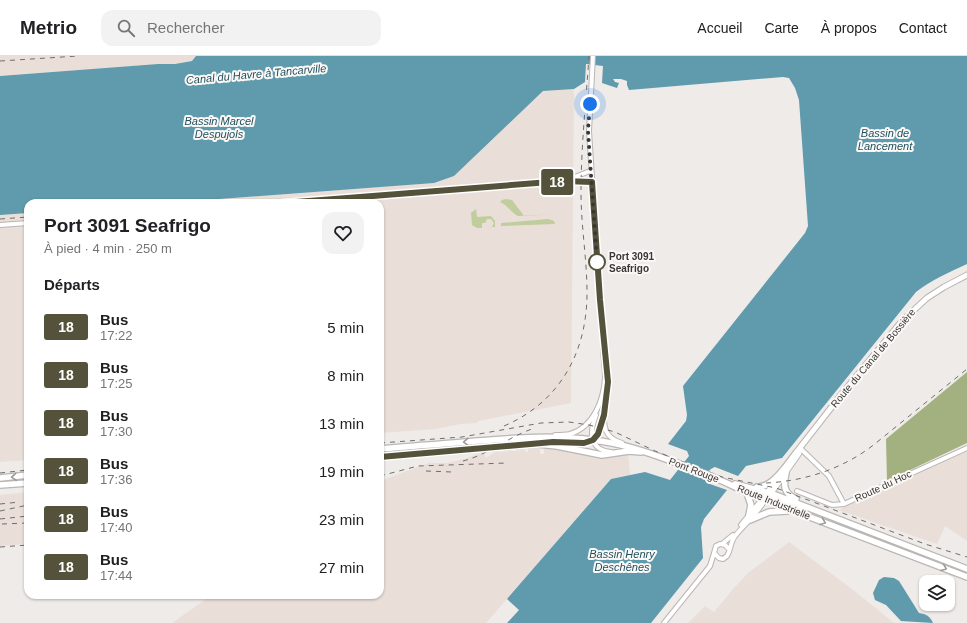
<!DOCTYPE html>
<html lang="fr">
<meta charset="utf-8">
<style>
body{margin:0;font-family:Arial,sans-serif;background:#f2f2f2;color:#202124;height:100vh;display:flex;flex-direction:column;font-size:15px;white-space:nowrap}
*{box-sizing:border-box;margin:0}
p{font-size:13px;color:#757577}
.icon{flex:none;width:22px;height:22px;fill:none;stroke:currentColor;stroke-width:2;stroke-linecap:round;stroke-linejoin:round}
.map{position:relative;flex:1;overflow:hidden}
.details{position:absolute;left:24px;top:143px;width:360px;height:400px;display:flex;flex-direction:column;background:#fff;border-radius:12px;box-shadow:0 1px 3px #0004}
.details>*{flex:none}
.badge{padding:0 8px;border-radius:3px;font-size:14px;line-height:26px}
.controls{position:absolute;left:919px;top:519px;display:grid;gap:8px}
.controls a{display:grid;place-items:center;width:36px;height:36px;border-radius:8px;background:#fff;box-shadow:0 1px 3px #0004;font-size:20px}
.you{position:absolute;width:20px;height:20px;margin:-10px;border:3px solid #fff;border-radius:50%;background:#1a73e8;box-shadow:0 0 0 6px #1a73e833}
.map>.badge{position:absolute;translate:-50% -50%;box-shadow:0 0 0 2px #fff}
h2{padding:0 20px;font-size:15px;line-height:36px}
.round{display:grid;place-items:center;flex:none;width:42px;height:42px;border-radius:12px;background:#f2f2f2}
.headline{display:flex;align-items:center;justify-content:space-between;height:68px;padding:0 20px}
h1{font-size:19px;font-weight:800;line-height:30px}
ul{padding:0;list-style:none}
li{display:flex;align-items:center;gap:12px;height:48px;padding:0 20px}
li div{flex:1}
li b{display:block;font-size:15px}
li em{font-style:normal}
li .badge{min-width:44px;font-weight:700;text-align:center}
header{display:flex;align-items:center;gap:24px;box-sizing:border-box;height:56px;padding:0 20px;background:#fff;border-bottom:1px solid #e0e0e0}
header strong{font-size:19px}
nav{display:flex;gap:22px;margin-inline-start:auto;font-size:14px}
.search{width:280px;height:36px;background:#f2f2f2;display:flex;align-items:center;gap:10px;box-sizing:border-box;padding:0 14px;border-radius:12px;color:#757577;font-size:15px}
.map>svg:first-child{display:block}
.built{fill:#e9ded8}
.green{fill:#c0cd9c}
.forest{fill:#a3b080}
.water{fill:#5f9aad}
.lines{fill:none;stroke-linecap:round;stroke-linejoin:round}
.minor-casing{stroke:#bab6b4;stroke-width:6}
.tertiary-casing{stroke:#bab6b4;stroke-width:7}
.secondary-casing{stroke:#bab6b4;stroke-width:8}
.minor{stroke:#fff;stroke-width:4}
.tertiary{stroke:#fff;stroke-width:5}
.secondary{stroke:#fff;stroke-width:5.5}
.rail{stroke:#6f6e6d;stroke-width:1;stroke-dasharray:5 5;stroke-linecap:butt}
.oneway{stroke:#9c9b9a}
.line-casing{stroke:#fff;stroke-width:9}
.line{stroke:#54523a;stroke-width:6}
.walk{stroke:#383736;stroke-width:4;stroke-dasharray:0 7.2}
.stop-dot{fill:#fff;stroke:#54523a;stroke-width:2}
.labels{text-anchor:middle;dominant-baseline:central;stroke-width:4;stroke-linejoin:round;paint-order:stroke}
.stop-label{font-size:10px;font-weight:bold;fill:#383736;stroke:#fbf8f6;text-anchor:start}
.street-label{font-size:10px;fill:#383736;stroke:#fbf8f6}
.water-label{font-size:11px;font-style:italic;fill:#1e505f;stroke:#fbf8f6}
</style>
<header>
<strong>Metrio</strong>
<div class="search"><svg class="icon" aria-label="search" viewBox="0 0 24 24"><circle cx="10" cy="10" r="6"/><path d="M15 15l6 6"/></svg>Rechercher</div>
<nav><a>Accueil</a><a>Carte</a><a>À propos</a><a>Contact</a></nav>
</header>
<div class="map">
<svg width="967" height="567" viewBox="0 0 967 567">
<rect width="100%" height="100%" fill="#eeebe9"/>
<path class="built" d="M 0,0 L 196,0 L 192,5 L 175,8 L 158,8 L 0,20 Z
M 574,33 L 571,347 L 478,365 L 477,367 L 460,368 L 436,373 L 380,377 L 380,147 L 165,147 L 434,127 L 454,120 L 543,35 Z
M 28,157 L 28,404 L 0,406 L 0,159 Z
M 544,392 L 554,392 L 596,401 L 628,397 L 630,419 L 611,423 L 486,567 L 172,567 L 212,539 L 380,539 L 380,425 L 429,407 L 447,407 L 465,403 L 483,396 L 486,402 L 495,396 L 525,394 L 525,396 L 528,396 L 528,393 L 540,393 L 540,398 L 544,398 Z
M 967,392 L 967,485 L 945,470 L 937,488 L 839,454 Z
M 28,436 L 28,488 L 0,490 L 0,439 Z
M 789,486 L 852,533 L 894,567 L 688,567 L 705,550 L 714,556 L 734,532 L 748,517 Z"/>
<path class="green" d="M 506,143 L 512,144 L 524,160 L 556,158 L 518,160 C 511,156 507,149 500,146 L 502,144 Z
M 476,153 L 477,161 L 491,160 L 495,165 L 495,171 L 492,171 L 494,167 L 491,163 L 487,163 L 485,167 L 482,167 L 482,172 L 477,172 L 472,169 L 471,157 Z
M 548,163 L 554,165 L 555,168 L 501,170 L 501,167 Z"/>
<path class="forest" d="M 967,316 L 967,387 L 887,425 L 886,383 Z"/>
<path class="water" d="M 196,0 L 967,0 L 967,208 C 950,216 931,224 916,236 L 782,402 L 746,410 L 738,420 L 715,411 C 710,412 705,419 705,424 L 707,427 L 727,434 L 704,463 L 701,471 L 703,502 L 651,567 L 507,567 L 519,554 L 507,543 L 611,423 L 645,416 L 670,424 L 689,400 L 687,395 L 668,388 L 686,365 L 687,359 L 683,330 L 805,177 L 808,170 L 799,44 L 795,32 L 789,22 L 783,21 L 629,34 L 627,29 L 627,25 L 621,23 L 613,23 L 615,26 L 619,27 L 617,32 L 602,27 L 603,10 L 586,8 L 585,26 L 574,33 L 543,35 L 454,120 L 434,127 L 165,147 L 28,147 L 28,157 L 0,159 L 0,20 L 158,8 L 175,8 L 192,5 Z
M 884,521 L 894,522 L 899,525 L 919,557 C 926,558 930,560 933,567 L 901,565 L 886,549 L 875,544 L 873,537 L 879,524 Z"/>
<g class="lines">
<g class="minor-casing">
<path id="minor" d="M 567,124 L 590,115
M 283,147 L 563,125 L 592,126
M 0,169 L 28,167
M 596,359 C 590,374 588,394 611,396
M 604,363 C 604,377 610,383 622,387
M 555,379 C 560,379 565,379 570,378 C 594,371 604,343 605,321 C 605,310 603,300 603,290
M 546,387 L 584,387 L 593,384 L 599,375 L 604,359 L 608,338 L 606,299 L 600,244 L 589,75 L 593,0
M 800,392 L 829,420 L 844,448
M 797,435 L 832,449 L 844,448 L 967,392
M 741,469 L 762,443
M 722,488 L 733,479
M 729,493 L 725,489 L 720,488 L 716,490 L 714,497 L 719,502 L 723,503 L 727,500 C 731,494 730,487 735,480 C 745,468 757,458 765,444
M 664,567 L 710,510 L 714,497"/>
</g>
<g class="tertiary-casing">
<path id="tertiary" d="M 795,398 L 841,339 L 902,265 L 927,242 L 944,231 L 967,219
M 766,439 L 776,424
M 769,440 L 799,397"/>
</g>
<g class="secondary-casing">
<path id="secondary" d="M 380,393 C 412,390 445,388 477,385 C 515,382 554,379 592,384 C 621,387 647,396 674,406 C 699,415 723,424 747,437 L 967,521
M 380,401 L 538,388 L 557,390 L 602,399 L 629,395 L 641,396
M 786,417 C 783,429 784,438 796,443
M 0,422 L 28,419
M 735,428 L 773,438 L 967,513
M 0,429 L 28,427
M 757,431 C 773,432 787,408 797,396
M 747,437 L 751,449 L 749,459
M 765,442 L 776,444 L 800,452
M 750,464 L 769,456 L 787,455"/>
</g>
<use href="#minor" class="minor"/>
<use href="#tertiary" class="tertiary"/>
<use href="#secondary" class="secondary"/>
<path class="rail" d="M 0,5 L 78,0
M 0,163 L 28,161
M 504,370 C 560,346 587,296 587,237 C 587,203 581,170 581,137 C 581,91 586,45 589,0
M 380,387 L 462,381 L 541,367 L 569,366 L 589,369 L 615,376 L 655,395 L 722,421 L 776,432 L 925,488 L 967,501
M 463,405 C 490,398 509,380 535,372
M 426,415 L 452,416
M 0,417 L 28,414
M 380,420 L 418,410 L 507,407
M 766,427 C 806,425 845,412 876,387 L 967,313
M 0,448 L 20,446
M 0,455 L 28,449
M 0,463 L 28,460
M 2,468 L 28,467
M 0,491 L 28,489"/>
</g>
<defs><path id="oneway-chevron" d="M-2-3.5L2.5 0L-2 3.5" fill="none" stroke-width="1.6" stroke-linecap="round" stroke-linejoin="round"/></defs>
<g class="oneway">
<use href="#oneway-chevron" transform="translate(466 386) rotate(176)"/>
<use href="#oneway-chevron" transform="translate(14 421) rotate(176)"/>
<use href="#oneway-chevron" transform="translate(823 466) rotate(21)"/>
<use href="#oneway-chevron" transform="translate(944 512) rotate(21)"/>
</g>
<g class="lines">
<g class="line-casing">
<path id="line" d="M 283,147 L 563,125 L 592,126 L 600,244 L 608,326 L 604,359 L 598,378 L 593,384 L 584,387 L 553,386 L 380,401"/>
</g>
<use href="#line" class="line"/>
<path class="walk" d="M 590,48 L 588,75 L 597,206"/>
</g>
<circle class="stop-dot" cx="597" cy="206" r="8"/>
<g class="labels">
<g class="stop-label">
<text x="609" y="200">Port 3091<tspan x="609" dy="12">Seafrigo</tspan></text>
</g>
<g class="street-label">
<text transform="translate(873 302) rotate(-50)">Route du Canal de Bossière</text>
<text transform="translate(694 414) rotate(21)">Pont Rouge</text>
<text transform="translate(883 430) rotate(-25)">Route du Hoc</text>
<text transform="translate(774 446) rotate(22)">Route Industrielle</text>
</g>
<g class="water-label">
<text transform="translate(256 18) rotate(-5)">Canal du Havre à Tancarville</text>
<text x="219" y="65">Bassin Marcel<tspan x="219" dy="13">Despujols</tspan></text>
<text x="885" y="77">Bassin de<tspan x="885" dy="13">Lancement</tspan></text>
<text x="622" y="498">Bassin Henry<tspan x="622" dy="13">Deschênes</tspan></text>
</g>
</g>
</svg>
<div class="controls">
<a><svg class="icon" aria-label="layers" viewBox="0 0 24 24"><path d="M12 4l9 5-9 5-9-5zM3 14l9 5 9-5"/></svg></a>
</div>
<div class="you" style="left:590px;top:48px"></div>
<b class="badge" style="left:557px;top:126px;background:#54523a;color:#fff">18</b>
<section class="details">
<div class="headline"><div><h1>Port 3091 Seafrigo</h1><p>À pied · 4 min · 250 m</p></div><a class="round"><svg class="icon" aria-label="heart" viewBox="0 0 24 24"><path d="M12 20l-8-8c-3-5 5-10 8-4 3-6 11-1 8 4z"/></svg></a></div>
<h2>Départs</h2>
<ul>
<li><span class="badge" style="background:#54523a;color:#fff">18</span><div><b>Bus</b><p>17:22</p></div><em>5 min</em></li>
<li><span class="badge" style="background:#54523a;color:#fff">18</span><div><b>Bus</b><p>17:25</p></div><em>8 min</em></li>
<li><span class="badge" style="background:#54523a;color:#fff">18</span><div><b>Bus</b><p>17:30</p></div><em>13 min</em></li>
<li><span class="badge" style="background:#54523a;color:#fff">18</span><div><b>Bus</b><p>17:36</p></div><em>19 min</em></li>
<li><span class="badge" style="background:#54523a;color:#fff">18</span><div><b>Bus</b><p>17:40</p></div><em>23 min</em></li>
<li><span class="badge" style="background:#54523a;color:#fff">18</span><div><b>Bus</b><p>17:44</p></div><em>27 min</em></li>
</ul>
</section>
</div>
